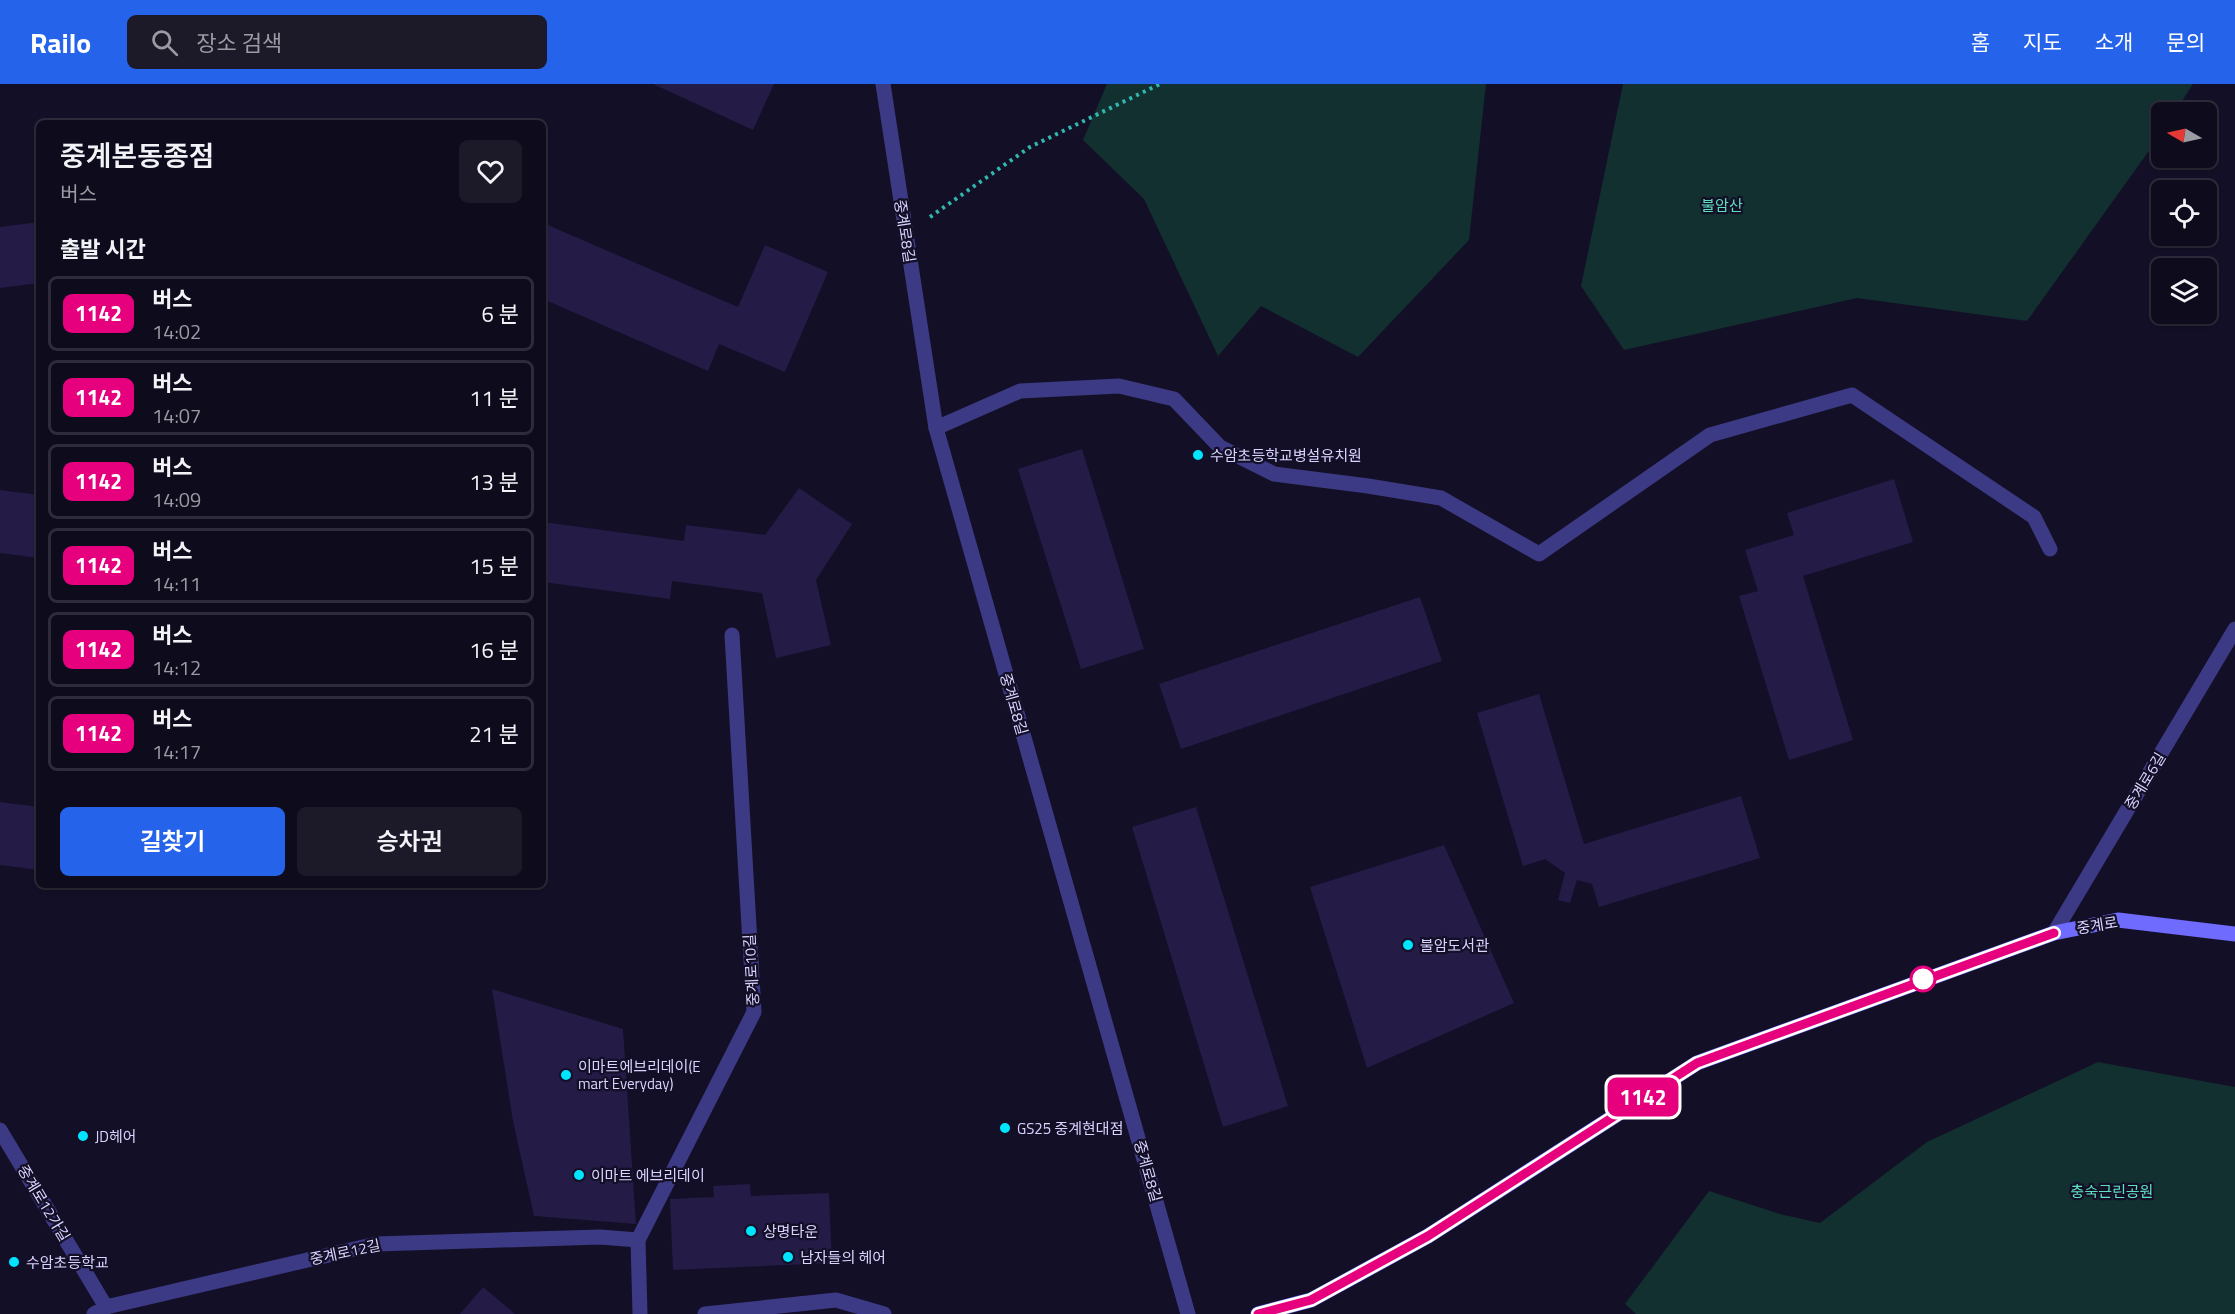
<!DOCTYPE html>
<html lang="ko">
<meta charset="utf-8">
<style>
body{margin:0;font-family:"Titillium Web","Noto Sans KR",sans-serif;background:#1c1929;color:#f1f3f6;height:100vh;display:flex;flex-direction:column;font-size:22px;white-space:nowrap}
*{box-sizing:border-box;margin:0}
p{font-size:20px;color:#9b9ba3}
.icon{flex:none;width:33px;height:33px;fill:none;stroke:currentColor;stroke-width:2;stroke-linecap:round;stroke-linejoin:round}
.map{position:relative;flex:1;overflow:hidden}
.drawer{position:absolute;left:36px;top:36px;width:510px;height:768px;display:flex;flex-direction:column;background:#0e0b1c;border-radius:9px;box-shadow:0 2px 4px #0004,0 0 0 2px #2e2b3b}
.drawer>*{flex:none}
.badge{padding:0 12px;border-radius:9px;font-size:21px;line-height:39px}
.needle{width:39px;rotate:279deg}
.fabs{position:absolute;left:2151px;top:18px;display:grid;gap:12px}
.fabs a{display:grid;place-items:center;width:66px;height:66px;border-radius:9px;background:#0e0b1c;box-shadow:0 2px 4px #0004,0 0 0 2px #2e2b3b;font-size:30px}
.map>.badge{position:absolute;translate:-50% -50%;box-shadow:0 0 0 3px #fff}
h2{padding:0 24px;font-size:22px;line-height:54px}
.round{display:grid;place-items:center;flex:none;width:63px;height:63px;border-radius:9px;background:#1c1929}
.overview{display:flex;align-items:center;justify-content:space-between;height:102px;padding:0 24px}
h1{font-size:28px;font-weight:600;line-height:45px}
.cta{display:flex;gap:12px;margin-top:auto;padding:12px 24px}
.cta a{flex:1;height:69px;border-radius:9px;background:#2563eb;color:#fff;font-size:24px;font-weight:600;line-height:69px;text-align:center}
.cta a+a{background:#1c1929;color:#f1f3f6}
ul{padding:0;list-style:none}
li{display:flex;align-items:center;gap:18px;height:75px;margin:0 12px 9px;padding:0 12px;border:3px solid #2e2b3b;border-radius:9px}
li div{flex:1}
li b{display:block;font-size:22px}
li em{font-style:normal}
li .badge{min-width:66px;font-weight:700;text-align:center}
header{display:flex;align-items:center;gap:36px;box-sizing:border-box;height:84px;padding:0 30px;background:#2563eb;color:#fff}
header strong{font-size:28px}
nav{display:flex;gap:33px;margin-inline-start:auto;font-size:21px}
.search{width:420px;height:54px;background:#1c1929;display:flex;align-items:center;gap:15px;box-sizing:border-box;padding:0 21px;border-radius:9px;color:#9b9ba3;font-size:22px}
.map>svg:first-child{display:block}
.green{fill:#12302f}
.building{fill:#241b47}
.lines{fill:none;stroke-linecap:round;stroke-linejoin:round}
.path{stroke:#2fb8b0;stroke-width:4;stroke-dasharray:3 4.5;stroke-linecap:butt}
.lane{stroke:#3d3a85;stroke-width:15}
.street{stroke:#3d3a85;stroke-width:15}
.secondary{stroke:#6f6bff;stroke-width:15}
.line-casing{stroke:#fff;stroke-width:14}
.line{stroke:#e6007e;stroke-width:9}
.poi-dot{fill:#00e5ff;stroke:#130f26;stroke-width:2}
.stop-dot{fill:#fff;stroke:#e6007e;stroke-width:3}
.labels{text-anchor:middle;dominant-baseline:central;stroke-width:4.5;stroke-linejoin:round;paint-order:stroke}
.park-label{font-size:15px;fill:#5fe0c0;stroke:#130f26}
.street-label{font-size:15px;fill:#d9d4ff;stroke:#130f26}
.poi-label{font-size:15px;fill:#d9d4ff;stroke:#130f26;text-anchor:start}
</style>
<header>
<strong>Railo</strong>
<div class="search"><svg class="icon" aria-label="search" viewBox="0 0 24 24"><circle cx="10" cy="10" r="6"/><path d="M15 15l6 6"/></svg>장소 검색</div>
<nav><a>홈</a><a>지도</a><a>소개</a><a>문의</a></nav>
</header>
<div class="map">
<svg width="2235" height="1230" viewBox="0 0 2235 1230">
<rect width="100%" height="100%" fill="#130f26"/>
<path class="green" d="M 1107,0 L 1486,0 L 1469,156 L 1358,273 L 1261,222 L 1218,272 L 1144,115 L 1083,56 Z
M 1623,0 L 2193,0 L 2175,28 L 2162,28 L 2161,50 L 2027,237 L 1857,214 L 1624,266 L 1581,202 Z
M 2098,978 L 2235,1003 L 2235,1230 L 1636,1230 L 1625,1220 L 1709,1107 L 1780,1130 L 1820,1139 L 1927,1058 Z"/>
<path class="building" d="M 653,0 L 774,0 L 753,46 Z
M 39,138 L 39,199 L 0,204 L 0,143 Z
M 543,139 L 738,223 L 765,161 L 828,188 L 785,288 L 719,260 L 708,287 L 543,215 Z
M 1082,365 L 1144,565 L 1081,585 L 1018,385 Z
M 1894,395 L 1913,458 L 1803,492 L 1853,656 L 1789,676 L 1739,512 L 1758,507 L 1745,466 L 1794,451 L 1787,429 Z
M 799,404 L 852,440 L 816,496 L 831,561 L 776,574 L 762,509 L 672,497 L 670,515 L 543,498 L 543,438 L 684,457 L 686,441 L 765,451 Z
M 0,406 L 39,411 L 39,474 L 0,469 Z
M 1420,513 L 1442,577 L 1181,665 L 1159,600 Z
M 1539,610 L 1584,760 L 1741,712 L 1760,774 L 1599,823 L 1592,800 L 1577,796 L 1570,819 L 1558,816 L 1565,789 L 1545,775 L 1523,782 L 1477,629 Z
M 0,718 L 39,723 L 39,786 L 0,781 Z
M 1196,723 L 1288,1022 L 1223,1043 L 1132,743 Z
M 1444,761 L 1514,919 L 1367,984 L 1310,803 Z
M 175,801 L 197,801 L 197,805 Z
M 492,905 L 623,945 L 636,1140 L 534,1132 L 513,1037 Z
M 750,1100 L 751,1112 L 829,1109 L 832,1179 L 673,1186 L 670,1115 L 714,1113 L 713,1102 Z
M 483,1203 L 515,1230 L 460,1230 Z"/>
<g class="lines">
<path class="path" d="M 930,133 L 1030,63 L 1160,0"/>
<path class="lane" d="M 936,344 L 1020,307 L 1119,302 L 1174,315 L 1220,363 L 1274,390 L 1368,402 L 1441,414 L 1539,470 L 1710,351 L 1852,311 L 2034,433 L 2050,465"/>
<path class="street" d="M 883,0 L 936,344 L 1188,1230
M 2054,849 L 2235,545
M 0,1046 L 106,1223
M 94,1230 L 106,1223 L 376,1160 L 600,1153 L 638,1156
M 640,1230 L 638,1156 L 754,928 L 732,551
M 705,1230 L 836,1216 L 884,1230"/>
<path class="secondary" d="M 1258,1230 L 1311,1216 L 1428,1152 L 1697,979 L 2054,849 L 2118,836 L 2235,850"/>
</g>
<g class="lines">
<g class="line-casing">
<path id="line" d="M 1258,1230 L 1311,1216 L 1428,1152 L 1697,979 L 2054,849"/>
</g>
<use href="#line" class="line"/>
</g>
<g class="poi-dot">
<circle cx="1198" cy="371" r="6"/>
<circle cx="1408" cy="861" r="6"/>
<circle cx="566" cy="991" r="6"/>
<circle cx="1005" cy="1044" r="6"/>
<circle cx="83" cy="1052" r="6"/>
<circle cx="579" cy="1091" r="6"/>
<circle cx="751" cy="1147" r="6"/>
<circle cx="788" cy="1173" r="6"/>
<circle cx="14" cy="1178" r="6"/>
</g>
<circle class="stop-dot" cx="1923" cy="895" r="12"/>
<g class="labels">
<g class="park-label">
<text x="1722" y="121">불암산</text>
<text x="2112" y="1107">충숙근린공원</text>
</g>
<g class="street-label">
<text transform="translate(905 147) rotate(81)">중계로8길</text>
<text transform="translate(1014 620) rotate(74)">중계로8길</text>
<text transform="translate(2145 697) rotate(-59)">중계로6길</text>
<text transform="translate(2097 841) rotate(-9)">중계로</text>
<text transform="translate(751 886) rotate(-93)">중계로10길</text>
<text transform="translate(1148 1087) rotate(74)">중계로8길</text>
<text transform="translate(44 1119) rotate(59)">중계로12가길</text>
<text transform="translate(345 1168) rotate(-12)">중계로12길</text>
</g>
<g class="poi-label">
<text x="1210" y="371">수암초등학교병설유치원</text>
<text x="1420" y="861">불암도서관</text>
<text x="578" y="982">이마트에브리데이(E<tspan x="578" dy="17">mart Everyday)</tspan></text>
<text x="1017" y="1044">GS25 중계현대점</text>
<text x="95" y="1052">JD헤어</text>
<text x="591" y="1091">이마트 에브리데이</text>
<text x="763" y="1147">상명타운</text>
<text x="800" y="1173">남자들의 헤어</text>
<text x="26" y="1178">수암초등학교</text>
</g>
</g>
</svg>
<div class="fabs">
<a><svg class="needle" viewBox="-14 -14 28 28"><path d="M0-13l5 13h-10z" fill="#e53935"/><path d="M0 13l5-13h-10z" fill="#9b9ba3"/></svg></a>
<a><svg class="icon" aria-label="locate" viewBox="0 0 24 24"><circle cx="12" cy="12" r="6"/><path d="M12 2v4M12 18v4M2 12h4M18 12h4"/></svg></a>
<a><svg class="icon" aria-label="layers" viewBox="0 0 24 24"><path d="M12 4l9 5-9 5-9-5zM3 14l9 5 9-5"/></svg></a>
</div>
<b class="badge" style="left:1643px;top:1013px;background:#e6007e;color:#fff">1142</b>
<section class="drawer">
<div class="overview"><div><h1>중계본동종점</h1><p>버스</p></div><a class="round"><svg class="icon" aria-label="heart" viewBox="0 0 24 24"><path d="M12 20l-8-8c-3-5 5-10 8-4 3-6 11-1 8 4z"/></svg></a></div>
<h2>출발 시간</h2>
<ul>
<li><span class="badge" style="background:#e6007e;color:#fff">1142</span><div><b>버스</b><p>14:02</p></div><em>6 분</em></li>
<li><span class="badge" style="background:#e6007e;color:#fff">1142</span><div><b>버스</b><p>14:07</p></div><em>11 분</em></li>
<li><span class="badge" style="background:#e6007e;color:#fff">1142</span><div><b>버스</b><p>14:09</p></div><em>13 분</em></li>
<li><span class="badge" style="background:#e6007e;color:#fff">1142</span><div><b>버스</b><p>14:11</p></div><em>15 분</em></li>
<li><span class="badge" style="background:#e6007e;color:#fff">1142</span><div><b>버스</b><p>14:12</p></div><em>16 분</em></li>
<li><span class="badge" style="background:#e6007e;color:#fff">1142</span><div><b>버스</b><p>14:17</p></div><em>21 분</em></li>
</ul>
<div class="cta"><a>길찾기</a><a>승차권</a></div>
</section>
</div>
